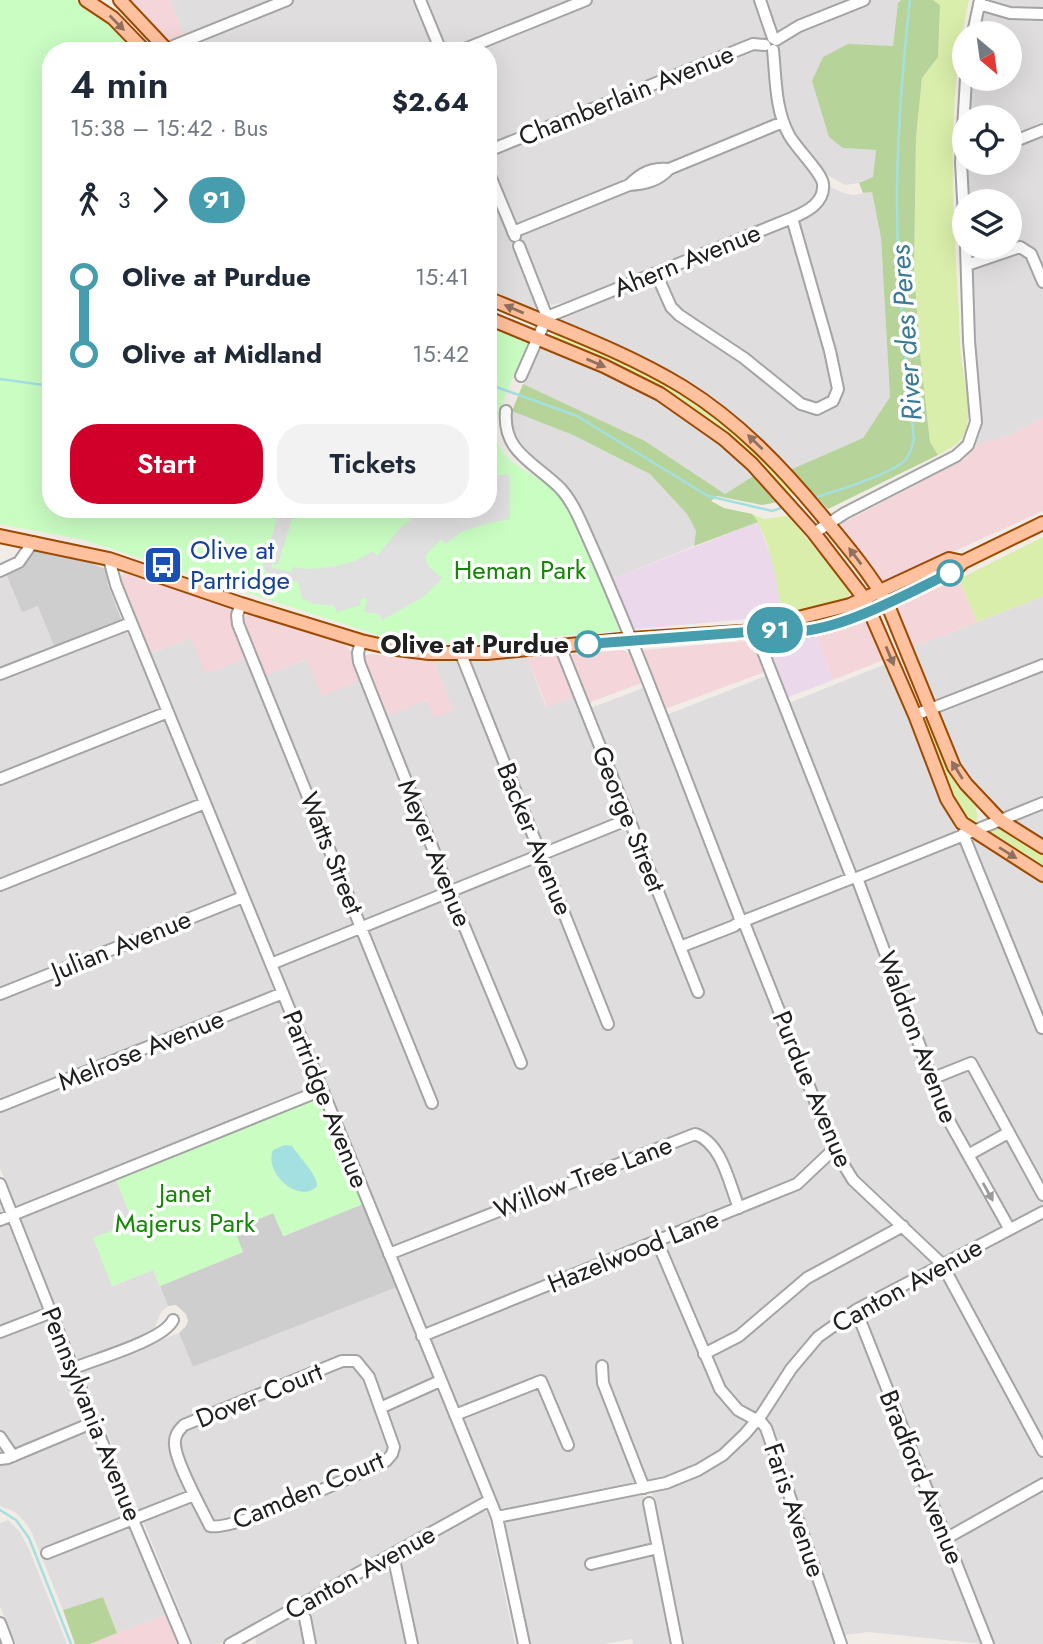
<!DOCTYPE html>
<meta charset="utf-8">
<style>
body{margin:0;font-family:Jost,sans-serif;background:#f2f2f3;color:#1f2937;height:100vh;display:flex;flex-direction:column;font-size:26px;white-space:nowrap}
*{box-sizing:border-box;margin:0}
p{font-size:23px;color:#747a83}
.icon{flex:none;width:38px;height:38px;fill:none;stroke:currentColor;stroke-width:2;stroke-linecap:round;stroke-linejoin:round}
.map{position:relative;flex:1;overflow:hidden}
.panel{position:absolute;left:42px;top:42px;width:455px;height:476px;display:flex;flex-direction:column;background:#fff;border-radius:28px;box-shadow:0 7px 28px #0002}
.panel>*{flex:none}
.badge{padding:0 14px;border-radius:23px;font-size:24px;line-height:46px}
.needle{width:46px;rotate:151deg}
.controls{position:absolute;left:952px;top:21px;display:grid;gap:14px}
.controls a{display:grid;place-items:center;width:70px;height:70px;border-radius:50%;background:#fff;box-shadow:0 7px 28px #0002;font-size:35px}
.map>.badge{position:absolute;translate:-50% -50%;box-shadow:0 0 0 4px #fff}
.legs{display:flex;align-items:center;gap:10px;height:77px;padding:0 28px;font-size:23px}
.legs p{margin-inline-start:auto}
.headline{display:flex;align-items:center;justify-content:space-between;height:119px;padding:0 28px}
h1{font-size:38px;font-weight:600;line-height:52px}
.action{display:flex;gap:14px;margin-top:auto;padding:14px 28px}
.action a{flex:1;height:80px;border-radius:28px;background:#d1002a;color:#fff;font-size:28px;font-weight:600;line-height:80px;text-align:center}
.action a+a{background:#f2f2f3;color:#1f2937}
ul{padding:0 28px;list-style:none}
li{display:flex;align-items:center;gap:24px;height:77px;font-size:26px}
li i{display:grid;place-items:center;width:10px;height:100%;margin:0 9px;background:currentColor}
li i::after{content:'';width:18px;height:18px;margin:-9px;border:5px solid;border-radius:50%;background:#fff}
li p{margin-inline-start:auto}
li:first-child i{background:linear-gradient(#0000 50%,currentColor 0)}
li:last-child i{background:linear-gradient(currentColor 50%,#0000 0)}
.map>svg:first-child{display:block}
.residential{fill:#dfddde}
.commercial{fill:#f3d5da}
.industrial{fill:#ebd8eb}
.religious{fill:#cecece}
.grass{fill:#d9eeaa}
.forest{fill:#b6d399}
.park{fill:#c9fdc2}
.parking{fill:#e0e0e0}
.water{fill:#a5e0e1}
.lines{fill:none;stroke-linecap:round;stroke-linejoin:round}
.stream{stroke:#a5e0e1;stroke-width:2.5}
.minor-casing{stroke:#a4a4a4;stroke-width:14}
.major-casing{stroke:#9d4900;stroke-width:16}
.minor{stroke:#fff;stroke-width:10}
.major{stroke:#ffc19e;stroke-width:12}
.oneway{fill:#90705f}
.oneway2{fill:#9b9b9b}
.line-1-casing{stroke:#fff;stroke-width:16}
.line-1{stroke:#469dad;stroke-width:10}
.stop-1-dot{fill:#fff;stroke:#469dad;stroke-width:3.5}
.labels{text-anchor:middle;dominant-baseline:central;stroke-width:7;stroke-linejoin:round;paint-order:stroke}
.street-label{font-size:26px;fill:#202020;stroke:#fff}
.transit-label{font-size:26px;fill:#164399;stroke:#fff;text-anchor:start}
.park-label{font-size:26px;fill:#148805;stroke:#fff}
.stop-label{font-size:26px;font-weight:bold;fill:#202020;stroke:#fff;text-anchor:end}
.water-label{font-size:28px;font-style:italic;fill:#3b7b96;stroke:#fff}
</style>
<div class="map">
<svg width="1043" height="1644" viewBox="0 0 1043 1644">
<rect width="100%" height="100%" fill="#f1ece6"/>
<path class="residential" d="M 170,0 L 901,0 L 898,3 L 893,46 L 848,45 L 823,57 L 844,148 L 876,150 L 873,177 L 859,183 L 845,185 L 826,174 L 817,180 L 817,196 L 801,210 L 566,302 L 527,309 L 488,293 L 488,51 L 176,51 L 188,45 Z
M 985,0 L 1043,0 L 1043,418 L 1003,438 L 976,444 L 980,433 L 982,411 L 974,336 L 970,247 L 1010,247 L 1010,201 L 968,201 L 968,163 L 1010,163 L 1010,117 L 970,117 L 974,79 L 1010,79 L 1010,33 L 979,33 Z
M 829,186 L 843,193 L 853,195 L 872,192 L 881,238 L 890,397 L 863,438 L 790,470 L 746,428 L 561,322 L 561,319 L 565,316 L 800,220 L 823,203 Z
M 545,347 L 638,390 L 668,406 L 716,440 L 755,475 L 725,494 L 645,441 L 523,384 L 539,350 Z
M 512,410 L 573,435 L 650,474 L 687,514 L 696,531 L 694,546 L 610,580 L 575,498 L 565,485 L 529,456 L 522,447 L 512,425 Z
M 6,573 L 38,606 L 126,630 L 139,658 L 191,638 L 247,658 L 256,679 L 307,659 L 361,680 L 453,710 L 434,661 L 476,661 L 527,657 L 546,707 L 575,696 L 697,997 L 702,995 L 588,709 L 643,688 L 656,719 L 766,676 L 779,707 L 888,663 L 960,841 L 976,839 L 1043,881 L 1043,1205 L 968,1243 L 969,1246 L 849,1309 L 816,1331 L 739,1434 L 716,1455 L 679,1475 L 613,1490 L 506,1509 L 500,1508 L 496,1504 L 227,848 L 218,851 L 313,1087 L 115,1177 L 133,1222 L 113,1286 L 153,1270 L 168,1306 L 161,1312 L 154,1329 L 159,1341 L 179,1333 L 193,1367 L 397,1287 L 482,1495 L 477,1503 L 219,1644 L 193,1644 L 0,1168 L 0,575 Z
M 1043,596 L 1043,842 L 995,810 L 965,778 L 909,649 Z
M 0,1205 L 166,1615 L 117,1633 L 103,1597 L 63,1610 L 32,1533 L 26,1523 L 15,1512 L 0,1506 Z
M 1043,1217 L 1043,1644 L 992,1644 L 863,1315 L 868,1310 Z
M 853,1319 L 856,1320 L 983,1644 L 869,1632 L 834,1636 L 837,1644 L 681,1644 L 652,1492 L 695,1477 L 715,1465 L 743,1444 L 767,1414 L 814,1347 L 830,1333 L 848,1320 Z
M 643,1493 L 671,1644 L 633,1644 L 632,1639 L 604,1644 L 529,1644 L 505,1522 L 513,1519 Z
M 485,1510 L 489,1516 L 515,1644 L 256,1644 L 255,1635 Z
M 8,1520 L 20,1532 L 29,1549 L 67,1644 L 16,1644 L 0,1606 L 0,1523 Z"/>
<path class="commercial" d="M 127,0 L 170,0 L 184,35 L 166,41 Z
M 1043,418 L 1043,511 L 882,584 L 841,524 L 965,459 L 976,444 L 1003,438 Z
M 125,573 L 229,607 L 232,611 L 247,658 L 206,674 L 191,638 L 148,654 L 118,578 Z
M 957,575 L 977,622 L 909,649 L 893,610 L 895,604 Z
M 247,615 L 252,615 L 346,645 L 351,652 L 361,680 L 322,696 L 306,659 L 265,676 L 243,621 L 243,618 Z
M 867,617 L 886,659 L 833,680 L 815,633 Z
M 747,641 L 753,645 L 765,672 L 662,710 L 640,653 L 644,650 Z
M 623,650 L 629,653 L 641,683 L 586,704 L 568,657 L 572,654 Z
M 370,654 L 434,661 L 453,710 L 434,718 L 426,700 L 385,717 L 363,661 L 365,656 Z
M 557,656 L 575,696 L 547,707 L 527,657 Z
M 166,1615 L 178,1644 L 90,1644 L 117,1633 Z"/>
<path class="industrial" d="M 758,522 L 774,565 L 782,616 L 634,629 L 630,626 L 610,580 Z
M 815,633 L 833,680 L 786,698 L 768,645 L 778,639 Z"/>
<path class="religious" d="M 36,551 L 88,562 L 106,569 L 108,585 L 122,621 L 55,648 L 38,606 L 22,612 L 6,573 Z
M 363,1204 L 397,1287 L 193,1367 L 179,1333 L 186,1326 L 188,1321 L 186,1314 L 176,1305 L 168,1306 L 160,1286 L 243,1252 L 233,1229 L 274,1213 L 284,1236 Z"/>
<path class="grass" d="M 933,0 L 969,0 C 945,103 953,209 959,314 C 959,329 960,343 961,357 C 964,379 971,404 967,426 C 964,442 951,448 938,455 L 930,442 L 920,353 L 914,270 L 916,137 L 922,78 L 938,57 L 940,5 Z
M 556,332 C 622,361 689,389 744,439 C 762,455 779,475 796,493 L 789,496 L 722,433 L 551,338 Z
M 752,514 L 764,519 L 788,516 L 846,585 L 850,592 L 847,598 L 820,607 L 782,614 C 776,581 772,542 752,514 Z
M 1043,537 L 1043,596 L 977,622 L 959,579 Z
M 924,719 L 929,721 L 950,771 L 975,805 L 978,817 L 975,823 L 971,823 L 957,809 L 922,721 Z
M 998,826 L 1001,826 L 1043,851 L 1043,870 L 986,833 Z"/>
<path class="forest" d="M 901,0 L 933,0 L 940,5 L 938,57 L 922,78 L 916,137 L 914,270 L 920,353 L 930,442 L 938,455 L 828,509 L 790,470 L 863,438 L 890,397 L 881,238 L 872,192 L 863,193 L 859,183 L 873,177 L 876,150 L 843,148 L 829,137 L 812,81 L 823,57 L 848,44 L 893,46 L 898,3 Z
M 523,384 L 645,441 L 725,494 L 755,475 L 779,502 L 762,505 L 717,496 L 711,501 L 724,508 L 752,514 L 758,522 L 694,546 L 696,531 L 687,514 L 650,474 L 573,435 L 512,411 Z
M 103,1597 L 117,1633 L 90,1644 L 75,1644 L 63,1610 Z"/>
<path class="park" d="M 0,0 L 76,0 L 103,14 L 138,51 L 51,51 L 51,509 L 488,509 L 488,323 L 529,341 C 519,364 493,414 497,437 C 501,467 543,475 562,497 C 586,527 605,594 620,631 L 460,644 L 410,641 L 378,635 L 84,540 L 0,524 Z
M 314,1098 L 320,1100 L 363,1204 L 283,1236 L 273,1213 L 234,1229 L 243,1252 L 160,1286 L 153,1270 L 112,1286 L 93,1238 L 133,1222 L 115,1177 Z"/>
<path class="parking" d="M 488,475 L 509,475 L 510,519 L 489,523 L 463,531 L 445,544 L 441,539 L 425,556 L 428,566 L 442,578 L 425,596 L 382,620 L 379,614 L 364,612 L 367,600 L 364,598 L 359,600 L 361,605 L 337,612 L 334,606 L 311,603 L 302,599 L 298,582 L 274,577 L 266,571 L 263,566 L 280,509 L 294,512 L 278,564 L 272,564 L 272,568 L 291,572 L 293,567 L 311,569 L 336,566 L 355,561 L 373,551 L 377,556 L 402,526 L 427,509 L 488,509 Z"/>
<path class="water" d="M 285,1145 L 292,1146 C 300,1158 317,1174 317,1186 C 301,1205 263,1174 273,1150 Z"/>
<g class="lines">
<path class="stream" d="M 0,379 L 51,386
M 488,384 L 577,416 L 708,496 L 772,511 L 784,507
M 813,498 C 833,492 895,473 906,459 C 911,453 912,446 914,439 C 905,355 896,272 897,187 C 898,125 903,62 910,0
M 0,1510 L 16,1520 L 29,1538 L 71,1644"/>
<g class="minor-casing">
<path id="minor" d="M 420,0 L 441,51
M 760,0 L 773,38
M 979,4 L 1010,13 L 1043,14
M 973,33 L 980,0
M 776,40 L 799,26 L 864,0
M 161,51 L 287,0
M 460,51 L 586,0
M 1010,143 L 1043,130
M 488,151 L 753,44 L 765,45
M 488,171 L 515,236
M 629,185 C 641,173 652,167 669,169
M 964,218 L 961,162 L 966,79
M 513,232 L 629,185 C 645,184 658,181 669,169 L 783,122
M 519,246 L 547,317 L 521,376
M 967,265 L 1020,247 L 1031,254 L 1043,282
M 656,273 L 671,307 L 679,315 L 744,358 L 801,404 L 817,409 L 833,401 L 838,389 L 830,351 L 792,218
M 547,317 L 792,218 C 806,212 825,203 823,184 C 822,173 796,148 789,135 C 775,109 776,79 773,50
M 506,411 C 502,453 536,463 561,489 C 569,498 575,509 580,520 C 639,650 687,784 739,916 L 740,921 L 734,926 L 680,947
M 814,533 L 845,513 L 956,456 L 968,445 L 976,422 L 969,341 L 966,247
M 109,559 L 116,585 L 497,1517 L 524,1644
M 0,571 L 19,562 L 33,542
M 241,604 L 237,615 L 238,624 L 432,1103
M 755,631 L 852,878 L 746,920 L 745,925 L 834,1149 L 853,1180 L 942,1264 L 1043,1451
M 361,641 L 358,653 L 359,662 L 450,892 L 521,1063
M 560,646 L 698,992
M 461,654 L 608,1024
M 0,674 L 131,623
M 915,715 L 1043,665
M 0,779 L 168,712
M 963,834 L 1042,1028
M 0,885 L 205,803
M 271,964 L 629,819
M 0,994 L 243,897
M 931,1079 L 971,1063 L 1043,1195
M 0,1106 L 283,993
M 968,1155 L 1008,1133
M 0,1184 L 133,1520 L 185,1644
M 0,1220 L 322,1090
M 1009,1228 L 939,1103 L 927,1065 L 857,878 L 1043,803
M 657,1241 L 720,1389 L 738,1410 L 762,1423 L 766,1428 L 841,1644
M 389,1254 L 695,1134 C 722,1143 729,1183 739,1208
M 856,1310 L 988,1644
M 0,1332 L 52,1312
M 422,1336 L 797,1184 L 834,1149
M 704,1354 L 739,1336 L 807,1278 L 903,1226
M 342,1361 L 356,1361 L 369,1377 L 394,1447 L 392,1454 L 386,1461 C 358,1474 233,1532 210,1526 C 201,1508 176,1463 175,1445 C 174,1436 178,1431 184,1425 Z
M 602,1366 L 603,1383 L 644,1488
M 74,1368 C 96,1359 164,1340 173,1320
M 380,1408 L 440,1381
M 455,1415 L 541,1381 L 568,1445
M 0,1437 L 13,1456
M 0,1459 L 8,1458 L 94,1422
M 649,1503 L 677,1644
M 497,1517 L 666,1483 L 698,1470 L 723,1455 L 745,1434 L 762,1414 L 791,1369 L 818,1337 L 856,1310 L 1043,1212
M 947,1538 L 1043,1484
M 47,1553 L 194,1495
M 395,1564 L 412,1644
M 591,1564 L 658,1548
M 305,1618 L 310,1644
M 0,1623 L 8,1644
M 230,1644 L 490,1500"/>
</g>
<g class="major-casing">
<path id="major" d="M 86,0 L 113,18 L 145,51
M 120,0 L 168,51
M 488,298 C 553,326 622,350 683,387 C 738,421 782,467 823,517 C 846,545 869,572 887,603 L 954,767 L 966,784 L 1000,820 L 1043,847
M 488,318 L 604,366 L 660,394 L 724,439 L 752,464 L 814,533 L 864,598 L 915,715 L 947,799 L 962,823 L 1043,875
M 0,536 L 109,559 L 241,604 L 361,641 L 397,649 L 429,653 L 487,653 L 631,639 L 774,630 C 825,641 908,593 955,570 L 963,562 L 1043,523
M 774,630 L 786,621 L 850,605 L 949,559 L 963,562"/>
</g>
<use href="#minor" class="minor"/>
<use href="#major" class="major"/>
</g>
<defs><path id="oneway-solid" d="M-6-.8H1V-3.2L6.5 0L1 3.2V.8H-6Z" transform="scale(1.75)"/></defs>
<g class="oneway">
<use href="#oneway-solid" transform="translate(117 23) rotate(45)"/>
<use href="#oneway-solid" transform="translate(514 309) rotate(-157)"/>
<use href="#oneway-solid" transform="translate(596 363) rotate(23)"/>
<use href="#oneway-solid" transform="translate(755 442) rotate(-136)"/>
<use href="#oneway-solid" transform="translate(855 556) rotate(-127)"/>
<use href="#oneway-solid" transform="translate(890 656) rotate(67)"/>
<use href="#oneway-solid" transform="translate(957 770) rotate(-122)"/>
<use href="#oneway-solid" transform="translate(1008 853) rotate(32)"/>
</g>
<use class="oneway2" href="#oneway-solid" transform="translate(988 1192) rotate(61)"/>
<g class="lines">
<g class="line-1-casing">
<path id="line-1" d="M 588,644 L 774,630 C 825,641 904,595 950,573"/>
</g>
<use href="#line-1" class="line-1"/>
</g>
<defs>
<g id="bus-square" transform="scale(2.0125)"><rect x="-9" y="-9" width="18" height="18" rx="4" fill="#1a4fb4" stroke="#fff"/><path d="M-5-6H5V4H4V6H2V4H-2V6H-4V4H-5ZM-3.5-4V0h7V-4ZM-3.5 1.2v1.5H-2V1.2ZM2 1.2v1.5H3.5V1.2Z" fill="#fff"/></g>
</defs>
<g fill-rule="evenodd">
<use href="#bus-square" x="163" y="565"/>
</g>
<g class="stop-1-dot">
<circle cx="950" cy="573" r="12"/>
<circle cx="588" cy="644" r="12"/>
</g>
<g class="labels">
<g class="street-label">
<text transform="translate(626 95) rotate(-22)">Chamberlain Avenue</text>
<text transform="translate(687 260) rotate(-22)">Ahern Avenue</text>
<text transform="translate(629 819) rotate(68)">George Street</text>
<text transform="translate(535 839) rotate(68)">Backer Avenue</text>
<text transform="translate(332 853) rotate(68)">Watts Street</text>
<text transform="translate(435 853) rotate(68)">Meyer Avenue</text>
<text transform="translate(121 945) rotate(-22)">Julian Avenue</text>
<text transform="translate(918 1037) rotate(69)">Waldron Avenue</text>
<text transform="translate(141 1050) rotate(-22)">Melrose Avenue</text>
<text transform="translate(813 1089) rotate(67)">Purdue Avenue</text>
<text transform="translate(326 1099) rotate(68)">Partridge Avenue</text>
<text transform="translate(583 1177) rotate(-21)">Willow Tree Lane</text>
<text transform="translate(633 1251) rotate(-22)">Hazelwood Lane</text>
<text transform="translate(907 1285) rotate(-29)">Canton Avenue</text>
<text transform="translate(259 1395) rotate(-22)">Dover Court</text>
<text transform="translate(92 1414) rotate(68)">Pennsylvania Avenue</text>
<text transform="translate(922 1477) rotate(68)">Bradford Avenue</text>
<text transform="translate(308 1490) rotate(-23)">Camden Court</text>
<text transform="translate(795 1510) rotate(71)">Faris Avenue</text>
<text transform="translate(360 1572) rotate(-29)">Canton Avenue</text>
</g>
<g class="transit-label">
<text x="190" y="550">Olive at<tspan x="190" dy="30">Partridge</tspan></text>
</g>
<g class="park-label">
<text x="520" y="570">Heman Park</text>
<text x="185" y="1193">Janet<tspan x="185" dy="30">Majerus Park</tspan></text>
</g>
<g class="stop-label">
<text x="569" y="644">Olive at Purdue</text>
</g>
<g class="water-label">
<text transform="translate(906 333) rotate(-94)">River des Peres</text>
</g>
</g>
</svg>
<div class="controls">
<a><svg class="needle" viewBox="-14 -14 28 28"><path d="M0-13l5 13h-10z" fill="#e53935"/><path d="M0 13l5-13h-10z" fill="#747a83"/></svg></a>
<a><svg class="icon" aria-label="locate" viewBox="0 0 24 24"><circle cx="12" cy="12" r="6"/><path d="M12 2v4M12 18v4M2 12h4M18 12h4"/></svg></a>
<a><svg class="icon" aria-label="layers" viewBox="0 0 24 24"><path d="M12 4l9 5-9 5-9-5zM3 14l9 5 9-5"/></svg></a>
</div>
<b class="badge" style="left:775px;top:630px;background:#469dad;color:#fff">91</b>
<section class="panel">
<div class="headline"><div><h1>4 min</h1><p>15:38 – 15:42 · Bus</p></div><b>$2.64</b></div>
<div class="legs"><svg class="icon" aria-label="walk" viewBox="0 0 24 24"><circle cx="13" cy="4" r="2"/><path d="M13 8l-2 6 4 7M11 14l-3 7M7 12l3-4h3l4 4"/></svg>3<svg class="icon" aria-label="forward" viewBox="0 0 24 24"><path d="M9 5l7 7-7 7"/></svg><b class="badge" style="background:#469dad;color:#fff">91</b></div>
<ul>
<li><i style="color:#469dad"></i><b>Olive at Purdue</b><p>15:41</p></li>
<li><i style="color:#469dad"></i><b>Olive at Midland</b><p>15:42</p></li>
</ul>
<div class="action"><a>Start</a><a>Tickets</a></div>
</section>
</div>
